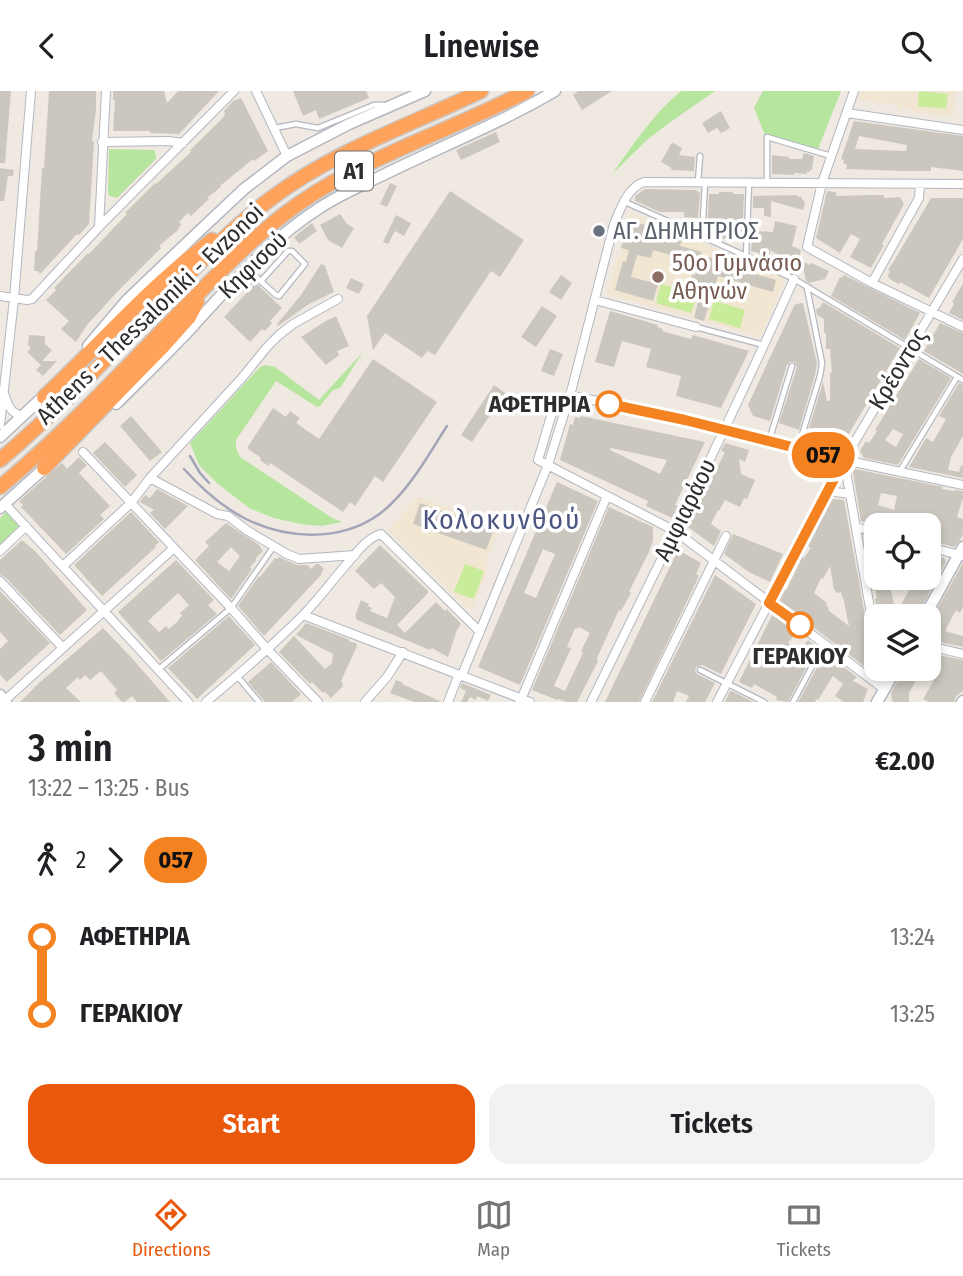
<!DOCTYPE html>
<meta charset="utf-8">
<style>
body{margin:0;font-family:"Fira Sans Condensed",sans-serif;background:#f2f2f2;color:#202124;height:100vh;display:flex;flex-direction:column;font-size:26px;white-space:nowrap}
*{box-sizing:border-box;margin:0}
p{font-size:23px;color:#757577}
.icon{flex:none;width:38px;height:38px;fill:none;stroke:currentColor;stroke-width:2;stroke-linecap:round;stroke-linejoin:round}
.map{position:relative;height:611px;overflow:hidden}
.drawer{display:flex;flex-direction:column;background:#fff;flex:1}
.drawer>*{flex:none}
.badge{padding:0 14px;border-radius:23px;font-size:24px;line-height:46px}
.tools{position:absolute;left:864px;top:422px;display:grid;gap:14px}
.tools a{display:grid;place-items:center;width:77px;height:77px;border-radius:14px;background:#fff;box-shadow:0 4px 10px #0003;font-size:35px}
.map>.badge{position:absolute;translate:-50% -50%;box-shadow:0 0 0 4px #fff}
.legs{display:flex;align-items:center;gap:10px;height:77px;padding:0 28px;font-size:23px}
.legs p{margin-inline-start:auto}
.summary{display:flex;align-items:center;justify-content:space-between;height:119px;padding:0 28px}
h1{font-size:38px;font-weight:600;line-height:52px}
.button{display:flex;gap:14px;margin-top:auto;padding:14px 28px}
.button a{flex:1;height:80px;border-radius:21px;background:#ea580c;color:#fff;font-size:28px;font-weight:600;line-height:80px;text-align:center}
.button a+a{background:#f2f2f2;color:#202124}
ul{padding:0 28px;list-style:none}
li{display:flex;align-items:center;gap:24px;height:77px;font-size:26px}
li i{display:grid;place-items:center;width:10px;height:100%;margin:0 9px;background:currentColor}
li i::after{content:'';width:18px;height:18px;margin:-9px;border:5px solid;border-radius:50%;background:#fff}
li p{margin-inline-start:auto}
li:first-child i{background:linear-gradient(#0000 50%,currentColor 0)}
li:last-child i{background:linear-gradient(currentColor 50%,#0000 0)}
header{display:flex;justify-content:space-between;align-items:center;height:91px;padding:0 28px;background:#fff;font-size:32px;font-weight:600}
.tab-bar{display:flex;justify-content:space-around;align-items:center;height:98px;border-top:2px solid #e0e0e0;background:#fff;font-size:19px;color:#757577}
.tab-bar a{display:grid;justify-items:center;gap:4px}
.tab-bar .active{color:#ea580c}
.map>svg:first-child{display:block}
.education{fill:#f0e6d1}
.green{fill:#b6e59e}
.pitch{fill:#c9ec9a}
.building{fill:#cbc7bf;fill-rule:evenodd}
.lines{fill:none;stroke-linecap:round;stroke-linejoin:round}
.lane-casing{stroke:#b4b7c1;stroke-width:7}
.street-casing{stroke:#b4b7c1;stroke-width:10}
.secondary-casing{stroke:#b4b7c1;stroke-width:13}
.highway-casing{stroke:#c9c9c9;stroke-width:17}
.lane{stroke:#fff;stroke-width:4.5}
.street{stroke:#fff;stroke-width:8}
.secondary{stroke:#fff;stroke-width:10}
.highway{stroke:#ffa35c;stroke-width:14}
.rail{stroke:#a3a6b8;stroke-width:2.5}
.line-1-casing{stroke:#fff;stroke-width:16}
.line-1{stroke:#f58220;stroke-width:10}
.worship-dot{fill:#6b7280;stroke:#fff;stroke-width:2.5}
.education-dot{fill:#8d6e63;stroke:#fff;stroke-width:2.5}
.stop-1-dot{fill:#fff;stroke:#f58220;stroke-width:3.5}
.labels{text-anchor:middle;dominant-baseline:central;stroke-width:7;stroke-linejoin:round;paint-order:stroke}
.shield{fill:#fff;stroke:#6d6d6d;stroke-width:2}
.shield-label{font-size:23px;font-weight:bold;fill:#2e2e2e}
.worship-label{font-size:24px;fill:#5b616d;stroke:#fff;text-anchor:start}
.education-label{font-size:24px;fill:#785e54;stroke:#fff;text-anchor:start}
.street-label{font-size:24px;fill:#2e2e2e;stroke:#fff}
.stop-label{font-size:24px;font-weight:bold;fill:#2e2e2e;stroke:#fff;text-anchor:end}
.quarter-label{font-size:28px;letter-spacing:2px;fill:#4d5680;stroke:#fff}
</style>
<header><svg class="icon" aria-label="back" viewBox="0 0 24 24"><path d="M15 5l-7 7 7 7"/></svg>Linewise<svg class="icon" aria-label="search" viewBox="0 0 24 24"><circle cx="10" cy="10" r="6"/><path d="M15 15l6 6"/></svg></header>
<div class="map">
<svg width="963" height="611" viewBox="0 0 963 611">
<rect width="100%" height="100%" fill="#efe9e1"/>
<path class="education" d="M 860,0 L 959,0 L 956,1 L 953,26 L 912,21 L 912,19 L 902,17 L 901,20 L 898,20 L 899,14 L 857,9 Z
M 631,122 L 783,186 L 784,189 L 761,246 L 607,203 L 618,166 L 620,166 L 624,146 L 631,144 L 634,131 L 629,128 Z
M 418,406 L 500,435 L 485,473 L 489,475 L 473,516 L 467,517 L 388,439 Z"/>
<path class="green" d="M 681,0 L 715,0 L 669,32 L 647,49 L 612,83 C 634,53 653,23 681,0 Z
M 763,0 L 841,0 L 818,58 L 765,44 L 754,17 Z
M 109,58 L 150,59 L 154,59 L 156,65 L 156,68 L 117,107 L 109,105 L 108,101 Z
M 363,261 L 340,297 L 333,299 L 320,315 L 317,316 L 276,290 L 236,349 L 236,357 L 240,366 L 332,427 L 342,431 L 321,435 L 301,433 L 274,427 L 249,417 L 217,392 L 199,374 L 190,352 L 260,276 L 265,274 L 275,276 L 319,309 Z
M 6,421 L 20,437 L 0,455 L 0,427 Z"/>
<path class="pitch" d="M 919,0 L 948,3 L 946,18 L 918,15 Z
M 661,193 L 697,203 L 691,222 L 656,212 Z
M 714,210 L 745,219 L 740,237 L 709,228 Z
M 465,473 L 484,480 L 474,508 L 454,501 Z"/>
<path class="building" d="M 0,0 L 11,0 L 5,72 L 0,72 Z
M 49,0 L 96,0 L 96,18 L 92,50 L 94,50 L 89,133 L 79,144 L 77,143 L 40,183 L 38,180 L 34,180 L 35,160 L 37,160 L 42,77 L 44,77 Z
M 113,0 L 164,0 L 167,12 L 178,0 L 219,0 L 179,43 L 150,42 L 150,40 L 113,40 L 115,9 L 113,9 Z
M 293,0 L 366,0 L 369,7 L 319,28 L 316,19 L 303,25 Z
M 578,0 L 612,0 L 582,19 L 573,4 Z
M 241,7 L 268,60 L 254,70 L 253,68 L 220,95 L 221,96 L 207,107 L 209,108 L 191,125 L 188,122 L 179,131 L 181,133 L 178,139 L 159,155 L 161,157 L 118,200 L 87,234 L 76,251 L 61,238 L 69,230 L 46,209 L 56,199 L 54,197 L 88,162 L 89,163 L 127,123 L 125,122 L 155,92 L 156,93 L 191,61 L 190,59 L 221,29 L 225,24 L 224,20 L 233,10 Z
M 721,20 L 730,37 L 721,42 L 717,37 L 708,42 L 702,32 Z
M 854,30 L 963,45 L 963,80 L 931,76 L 931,80 L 903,80 L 846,78 L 847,74 L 843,72 L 844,69 L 841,68 ZM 859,45 L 907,54 L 906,60 L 855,58 Z
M 496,41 L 500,51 L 461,69 L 456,59 Z
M 673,52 L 682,57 L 679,64 L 695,66 L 694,80 L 670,79 L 672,77 L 661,71 L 671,53 Z
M 804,62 L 814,65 L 812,79 L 810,79 L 810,81 L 807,81 L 807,83 L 794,82 L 794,84 L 772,83 L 772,64 L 789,66 L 789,68 L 802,68 Z
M 0,77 L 14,79 L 13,85 L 8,85 L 4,110 L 0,110 Z
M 390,92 L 397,95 L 387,116 L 380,113 Z
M 645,98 L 696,99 L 700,102 L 698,127 L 684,126 L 684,121 L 660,121 L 635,110 L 635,105 Z
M 450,100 L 524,149 L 500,186 L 491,180 L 435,264 L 427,260 L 422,267 L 385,242 L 373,259 L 367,225 Z
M 827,100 L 836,101 L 836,105 L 872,104 L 884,104 L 884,107 L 900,106 L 904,113 L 882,153 L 884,154 L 871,177 L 850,166 L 860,148 L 851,143 L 840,162 L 816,147 Z
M 719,101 L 733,101 L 733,103 L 744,103 L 742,149 L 718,147 L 707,142 L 709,103 L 719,103 Z
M 797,104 L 797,106 L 800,105 L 805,112 L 803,119 L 771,110 L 771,126 L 764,125 L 764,117 L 753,117 L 753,105 Z
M 931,107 L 963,107 L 963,148 L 929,207 L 900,191 L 899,193 L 893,190 L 888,186 L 888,184 L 890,180 L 888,179 L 894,170 Z
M 340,123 L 347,133 L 354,137 L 342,157 L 328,149 L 320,134 Z
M 396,124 L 411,132 L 404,145 L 395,140 L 388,153 L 383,151 Z
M 775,130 L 797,135 L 792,155 L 801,159 L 799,168 L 801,170 L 796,180 L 790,177 L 789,179 L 781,174 L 785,167 L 770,159 L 770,164 L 759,164 L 759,162 L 751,160 L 752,150 L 757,150 L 757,140 L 773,141 Z
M 634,131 L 645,134 L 642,145 L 658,149 L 659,146 L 664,148 L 666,143 L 682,149 L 680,155 L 702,161 L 701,164 L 723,170 L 722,174 L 776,189 L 773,201 L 718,185 L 704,230 L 694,227 L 702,196 L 690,192 L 692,183 L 695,184 L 699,172 L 653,159 L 651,167 L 637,164 L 631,186 L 658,193 L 653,210 L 615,199 L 623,170 L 626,171 L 629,159 L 621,157 L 624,146 L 630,148 Z
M 312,132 L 317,140 L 299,153 L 294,146 Z
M 802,170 L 810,174 L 811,172 L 829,180 L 825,188 L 809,192 L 806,190 Z
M 321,173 L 325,175 L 334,201 L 309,213 L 278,235 L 277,233 L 301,204 Z
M 561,184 L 572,192 L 561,209 L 549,201 Z
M 844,184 L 920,222 L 905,249 L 831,205 L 840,186 L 842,187 Z
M 351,187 L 364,193 L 359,203 L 346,197 Z
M 256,192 L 282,217 L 270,230 L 272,232 L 265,240 L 262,238 L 250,251 L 224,226 Z
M 963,192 L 963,229 L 949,222 L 954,213 L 952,211 Z
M 823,211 L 900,257 L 844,351 L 808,340 L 823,291 L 827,310 L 830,310 L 830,281 L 832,282 L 830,258 L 826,258 L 826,242 L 824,242 L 824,228 L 817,224 L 816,219 L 818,217 L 819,218 Z
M 803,212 L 817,272 L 815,284 L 799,339 L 779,332 L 797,276 L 794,271 L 790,271 L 787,274 L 770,330 L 753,325 L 748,314 L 794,215 L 796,213 Z
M 542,215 L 557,225 L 536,256 L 521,246 Z
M 610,220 L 658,234 L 657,236 L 663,238 L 662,240 L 691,248 L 693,244 L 749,260 L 721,317 L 676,305 L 681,285 L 646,276 L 651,258 L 622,250 L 614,276 L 595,271 Z
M 336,225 L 349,255 L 337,260 L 339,264 L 326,274 L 301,246 L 324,231 Z
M 940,232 L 963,242 L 963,283 L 924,260 Z
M 29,244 L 45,245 L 45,253 L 52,259 L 42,270 L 57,270 L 43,285 L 36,279 L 41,274 L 27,261 L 31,257 L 28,254 Z
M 550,258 L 563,263 L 554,285 L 541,280 Z
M 373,268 L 437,311 L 383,391 L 375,385 L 355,415 L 350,411 L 343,421 L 270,372 L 268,375 L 260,369 L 261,367 L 247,357 L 273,317 L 286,326 L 290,320 L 300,327 L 296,332 L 319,348 Z
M 919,268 L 951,287 L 898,374 L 864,367 L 860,360 L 866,350 L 869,352 L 877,340 L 875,339 ZM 893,338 L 903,343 L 896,356 L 885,349 Z
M 959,292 L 963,294 L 963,345 L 951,366 L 948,379 L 959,381 L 961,374 L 963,375 L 963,387 L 909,376 L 926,347 L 933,351 L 946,328 L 939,325 Z
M 494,294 L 505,302 L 472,351 L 461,344 Z
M 131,325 L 162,361 L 150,370 L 120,335 Z
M 581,325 L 705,351 L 675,414 L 678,415 L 672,427 L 646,415 L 648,410 L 560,369 L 570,333 L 573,334 L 575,326 L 580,327 ZM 611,357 L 667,369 L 660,383 L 610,359 Z
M 105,351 L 137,384 L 125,396 L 93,362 Z
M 725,352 L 749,359 L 745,371 L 739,368 L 741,383 L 755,389 L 747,408 L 744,407 L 740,416 L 725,409 L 719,420 L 718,419 L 711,433 L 721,440 L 714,455 L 688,436 L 725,361 L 721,360 Z
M 79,366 L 87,374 L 79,382 L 110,415 L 100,424 L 104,428 L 66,463 L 21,416 L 23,414 L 19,410 L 62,372 L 67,378 Z
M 855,378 L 943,396 L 942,398 L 954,400 L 954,399 L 963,400 L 963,407 L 957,426 L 963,428 L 963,443 L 960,449 L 954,456 L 929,449 L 929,434 L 879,434 L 861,430 L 853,381 ZM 881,402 L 897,405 L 894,419 L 878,414 Z
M 557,391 L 598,410 L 520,594 L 478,576 ZM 543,458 L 555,463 L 536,507 L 524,502 Z
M 157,398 L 188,415 L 165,438 L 150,422 L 154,419 L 140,411 L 145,404 L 150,407 Z
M 831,408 L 844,409 L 871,558 L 874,568 L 864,575 L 779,510 L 784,499 L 787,498 L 802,466 L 804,467 L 811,457 L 808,455 ZM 830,475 L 834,499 L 835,499 L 836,502 L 841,501 L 842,506 L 843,506 L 849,535 L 828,519 L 829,517 L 826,514 L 827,512 L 814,502 L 821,487 L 823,488 Z
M 420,412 L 494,438 L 486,459 L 413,433 Z
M 609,416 L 653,436 L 653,449 L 649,461 L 629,501 L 631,502 L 621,520 L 619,519 L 597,567 L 598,570 L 577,611 L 567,611 L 559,608 L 557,609 L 532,599 ZM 579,536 L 590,542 L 581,560 L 583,562 L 565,600 L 554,595 L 571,557 L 567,556 L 575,537 L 578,538 Z
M 131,421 L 159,451 L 155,455 L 156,456 L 102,505 L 74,474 Z
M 226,432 L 259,454 L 263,460 L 256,467 L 256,470 L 250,476 L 252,478 L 231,508 L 195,469 L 209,455 L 205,451 ZM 231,456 L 240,465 L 229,480 L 217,471 Z
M 733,443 L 783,463 L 770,491 L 749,481 L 724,463 Z
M 869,447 L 877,448 L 877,486 L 888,486 L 896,523 L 915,488 L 925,491 L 926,486 L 929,486 L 929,467 L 931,467 L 932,464 L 944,467 L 946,471 L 917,525 L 878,525 L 875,508 L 877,508 L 875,496 L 873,495 L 866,450 Z
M 22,449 L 36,461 L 87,519 L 60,544 L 5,486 L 0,484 L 0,469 Z
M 380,454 L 428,500 L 428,502 L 397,534 L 405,542 L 436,511 L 445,520 L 447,518 L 461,533 L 457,539 L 448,566 L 432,557 L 430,559 L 357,529 L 355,525 L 361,509 L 369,513 L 368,515 L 372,517 L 370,520 L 387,527 L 395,506 L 381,492 L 374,498 L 355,480 Z
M 678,459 L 701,472 L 696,483 L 699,485 L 639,611 L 605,611 Z
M 279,466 L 297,474 L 307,474 L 311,478 L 316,473 L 319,473 L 324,478 L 321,482 L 322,483 L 264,545 L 238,515 L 259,485 L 260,486 L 275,467 L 277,468 Z
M 176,469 L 214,509 L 208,514 L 217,523 L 161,570 L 118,521 ZM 178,502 L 189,514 L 180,522 L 182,525 L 178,529 L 178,530 L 169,538 L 166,535 L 159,541 L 148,530 Z
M 963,472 L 963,516 L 960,522 L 956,519 L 945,540 L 963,545 L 963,556 L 931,549 L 929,545 L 929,532 Z
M 715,484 L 756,513 L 721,583 L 702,574 L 696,576 L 695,580 L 697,583 L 715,592 L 705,611 L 686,611 L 689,605 L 677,600 L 673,611 L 652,611 Z
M 0,500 L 50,552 L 7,591 L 0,584 L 0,558 L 8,550 L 0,541 Z
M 773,522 L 797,540 L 788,552 L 790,553 L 788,556 L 798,562 L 808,549 L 817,556 L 788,611 L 776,609 L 777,606 L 754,593 L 752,597 L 739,591 Z
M 229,525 L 255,554 L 197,608 L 168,577 Z
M 306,532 L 348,548 L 350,551 L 356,552 L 357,555 L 341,590 L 343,593 L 343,595 L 331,607 L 325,601 L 323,602 L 312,591 L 310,593 L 279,561 L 294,545 L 325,578 L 332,572 L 333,563 L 296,544 Z
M 103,537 L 131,566 L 170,611 L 137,611 L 132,605 L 125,611 L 122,611 L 114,602 L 117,599 L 101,580 L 90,589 L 85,584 L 80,589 L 78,586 L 66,597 L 81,611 L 20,611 L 39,592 Z
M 825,562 L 857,586 L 853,590 L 868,598 L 863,611 L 844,611 L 835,605 L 843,593 L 833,585 L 818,609 L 816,608 L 815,611 L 798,611 Z
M 929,562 L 963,569 L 963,600 L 956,605 L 954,611 L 929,611 L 923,608 L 939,581 L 929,579 Z
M 271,571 L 301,603 L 292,611 L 265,611 L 248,591 Z
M 904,578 L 922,578 L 909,602 L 909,611 L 894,611 L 892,610 L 891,602 Z
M 396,589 L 403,592 L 402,593 L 442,611 L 414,611 L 390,602 Z
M 462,592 L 491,604 L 488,610 L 477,605 L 476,609 L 470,606 L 467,611 L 461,611 L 466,600 L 460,597 Z
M 730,600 L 734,601 L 753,611 L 725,611 Z"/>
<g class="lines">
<g class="lane-casing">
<path id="lane" d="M 275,37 L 296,33 L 318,37 L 374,14 L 383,14
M 698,91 L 700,65
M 767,91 L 767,46 L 831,65
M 625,111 L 746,165 L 794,188 L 963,289
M 702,146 L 705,92
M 746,165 L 749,92
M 233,192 L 239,197 L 242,197 L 255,185 L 276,204 L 279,205 L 305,173 L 292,160 L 288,160 L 261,190
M 696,236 L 764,254
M 769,350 L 792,275
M 798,357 L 820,285 L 822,272 L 807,197
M 900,380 L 957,286
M 159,578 L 231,517 L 274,455
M 700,579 L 764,611
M 238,586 L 259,611
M 793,611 L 824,553"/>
</g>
<g class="street-casing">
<path id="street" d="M 256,0 L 287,65
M 854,0 L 822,92 L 807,156 L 872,192 L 963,236
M 847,22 L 963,39
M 102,51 L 168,50 L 183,52
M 99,136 L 106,0
M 872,192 L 919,107 L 920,93
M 0,205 L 27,209 L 32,208 L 99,136 L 234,0
M 595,209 L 696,236
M 569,304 L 685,329 L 844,369 L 963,394
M 5,305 C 8,315 11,322 22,325
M 567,314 L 557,313 L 554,315 L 538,369 L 675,440 L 884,598
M 0,334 L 14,208 L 31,0
M 83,361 L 231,517 L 267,558 L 318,611
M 844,369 L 877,557
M 150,387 L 217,423 L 228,425 L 248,440 L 287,463 L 299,468 L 355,464
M 828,400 L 850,403
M 5,413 L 188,611
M 856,436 L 877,442
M 929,456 L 963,465
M 0,460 L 26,435
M 63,475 L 131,412 L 150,387 L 241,288 L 267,256 L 279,244 L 293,233 L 338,208
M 0,490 L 63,557
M 303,524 L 530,611
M 929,555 L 963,563
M 880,578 L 884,598
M 3,611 L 174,457
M 206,611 C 239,583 273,555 303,524 C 318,509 331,491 345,475 C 355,464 366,447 381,443 L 480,541
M 365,611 L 387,586 L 403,561
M 448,611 L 457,588 L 462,584 L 548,374 L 572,297 L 614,133 C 621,117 627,97 644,91 L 963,93
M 520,611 L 607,405
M 591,611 C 660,471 730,331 794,188
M 645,611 L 726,445
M 717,611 L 844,369 L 963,168"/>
</g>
<g class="secondary-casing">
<path id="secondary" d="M 88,255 L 127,209 L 194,145 L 244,98 L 287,65 L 349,33 L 425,0
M 116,313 C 142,287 169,261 194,234 C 232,192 270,149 318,118 C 337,105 358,96 379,86 C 437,57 499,33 555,0
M 0,346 L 48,301
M 0,417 L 49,373
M 925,525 L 963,456
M 0,604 L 6,611
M 877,611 L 896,578
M 962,611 L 963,610"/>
</g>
<g class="highway-casing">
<path id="highway" d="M 44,306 C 100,254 150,195 212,149
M 0,369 C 61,317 115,258 171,201 C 203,168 236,133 273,106 C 336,59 411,34 481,0
M 44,377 L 164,254 L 189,226 L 197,211
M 0,396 C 64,343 121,282 178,223 C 212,189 245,154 282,125 C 353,69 447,42 527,0"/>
</g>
<use href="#lane" class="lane"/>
<use href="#street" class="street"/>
<use href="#secondary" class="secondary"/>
<use href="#highway" class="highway"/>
<path class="rail" d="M 190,365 L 200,382 L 209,392
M 184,378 C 202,398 222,416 246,428 C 292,451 353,451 391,413 C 414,391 430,361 447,335"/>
</g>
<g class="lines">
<g class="line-1-casing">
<path id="line-1" d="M 609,313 L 685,329 L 844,369 L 769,512 L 800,534"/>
</g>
<use href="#line-1" class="line-1"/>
</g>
<circle class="worship-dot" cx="599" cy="140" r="7"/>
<circle class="education-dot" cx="658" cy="186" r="7"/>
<g class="stop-1-dot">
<circle cx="609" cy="313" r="12"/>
<circle cx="800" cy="534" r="12"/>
</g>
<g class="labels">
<rect class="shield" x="335" y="60.5" width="38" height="39" rx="5"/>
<g class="shield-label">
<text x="354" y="80">Α1</text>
</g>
<g class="worship-label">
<text x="613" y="140">ΑΓ. ΔΗΜΗΤΡΙΟΣ</text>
</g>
<g class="education-label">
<text x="672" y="172">50ο Γυμνάσιο<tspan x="672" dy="28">Αθηνών</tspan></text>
</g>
<g class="street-label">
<text transform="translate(253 174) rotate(-44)">Κηφισού</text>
<text transform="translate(150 223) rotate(-44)">Athens - Thessaloniki - Evzonoi</text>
<text transform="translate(898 278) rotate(-59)">Κρέοντος</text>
<text transform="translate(685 419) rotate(-64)">Αμφιαράου</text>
</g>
<g class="stop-label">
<text x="590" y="313">ΑΦΕΤΗΡΙΑ</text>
<text x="800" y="565" text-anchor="middle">ΓΕΡΑΚΙΟΥ</text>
</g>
<g class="quarter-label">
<text x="502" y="428">Κολοκυνθού</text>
</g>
</g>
</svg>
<div class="tools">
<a><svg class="icon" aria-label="locate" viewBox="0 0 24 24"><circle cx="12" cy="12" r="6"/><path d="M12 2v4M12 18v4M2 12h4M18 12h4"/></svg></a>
<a><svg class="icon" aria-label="layers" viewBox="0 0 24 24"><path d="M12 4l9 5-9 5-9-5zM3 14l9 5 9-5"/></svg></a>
</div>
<b class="badge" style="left:823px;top:364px;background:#f58220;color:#111">057</b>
</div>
<section class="drawer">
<div class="summary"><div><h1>3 min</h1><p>13:22 – 13:25 · Bus</p></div><b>€2.00</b></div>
<div class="legs"><svg class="icon" aria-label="walk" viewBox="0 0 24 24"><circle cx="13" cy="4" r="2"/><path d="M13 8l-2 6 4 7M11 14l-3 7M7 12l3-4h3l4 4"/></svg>2<svg class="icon" aria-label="forward" viewBox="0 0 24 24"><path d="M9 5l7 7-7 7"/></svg><b class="badge" style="background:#f58220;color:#111">057</b></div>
<ul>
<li><i style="color:#f58220"></i><b>ΑΦΕΤΗΡΙΑ</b><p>13:24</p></li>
<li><i style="color:#f58220"></i><b>ΓΕΡΑΚΙΟΥ</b><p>13:25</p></li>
</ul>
<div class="button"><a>Start</a><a>Tickets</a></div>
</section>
<nav class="tab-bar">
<a class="active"><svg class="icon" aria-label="directions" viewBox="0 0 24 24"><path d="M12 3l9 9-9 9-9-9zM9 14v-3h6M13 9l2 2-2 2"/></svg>Directions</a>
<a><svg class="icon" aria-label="map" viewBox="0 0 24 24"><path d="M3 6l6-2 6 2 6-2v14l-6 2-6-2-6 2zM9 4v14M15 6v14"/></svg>Map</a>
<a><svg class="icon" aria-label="tickets" viewBox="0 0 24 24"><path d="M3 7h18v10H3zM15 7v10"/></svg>Tickets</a>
</nav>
